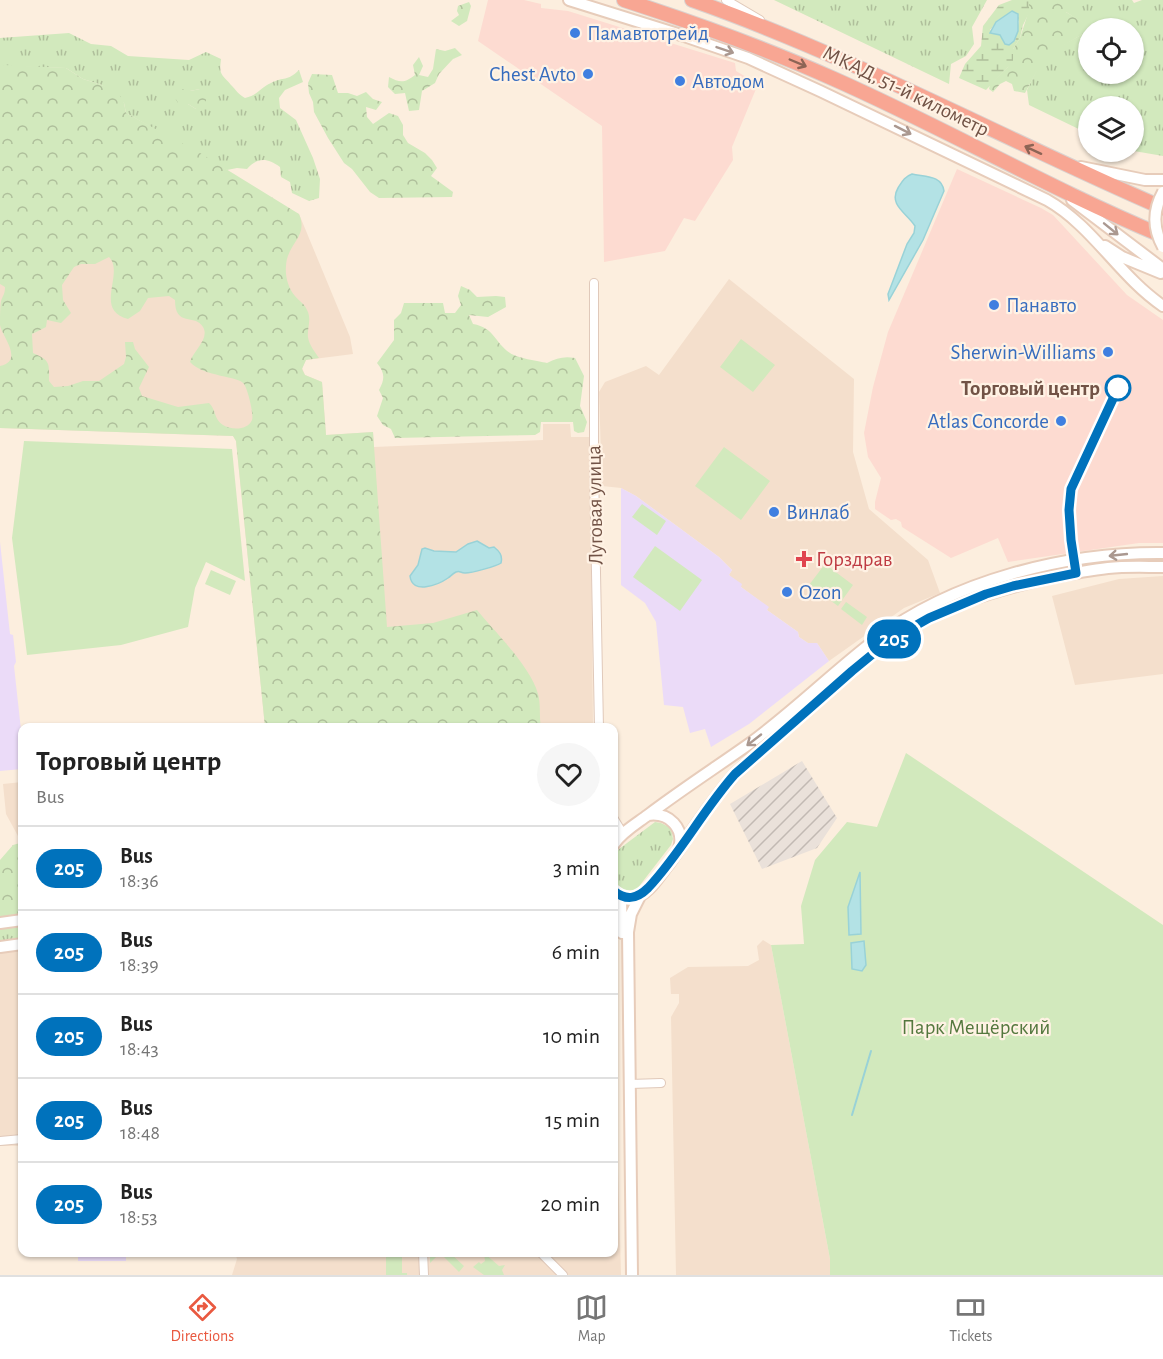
<!DOCTYPE html>
<meta charset="utf-8">
<style>
body{margin:0;font-family:"Alegreya Sans",sans-serif;background:#f6f6f6;color:#222;height:100vh;display:flex;flex-direction:column;font-size:22px;white-space:nowrap}
*{box-sizing:border-box;margin:0}
p{font-size:20px;color:#767676}
.icon{flex:none;width:33px;height:33px;fill:none;stroke:currentColor;stroke-width:2;stroke-linecap:round;stroke-linejoin:round}
.map{position:relative;flex:1;overflow:hidden}
.side{position:absolute;left:18px;top:723px;width:600px;height:534px;display:flex;flex-direction:column;background:#fff;border-radius:12px;box-shadow:0 2px 4px #0004}
.side>*{flex:none}
.badge{padding:0 12px;border-radius:20px;font-size:21px;line-height:39px}
.buttons{position:absolute;left:1078px;top:18px;display:grid;gap:12px}
.buttons a{display:grid;place-items:center;width:66px;height:66px;border-radius:50%;background:#fff;box-shadow:0 2px 4px #0004;font-size:30px}
.map>.badge{position:absolute;translate:-50% -50%;box-shadow:0 0 0 3px #fff}
.round{display:grid;place-items:center;flex:none;width:63px;height:63px;border-radius:32px;background:#f6f6f6}
.headline{display:flex;align-items:center;justify-content:space-between;height:102px;padding:0 18px}
h1{font-size:28px;font-weight:700;line-height:45px}
ul{padding:0;list-style:none}
li{display:flex;align-items:center;gap:18px;height:84px;padding:0 18px;border-top:2px solid #e0e0e0}
li div{flex:1}
li b{display:block;font-size:22px}
li em{font-style:normal}
li .badge{min-width:66px;font-weight:700;text-align:center}
.menu{display:flex;justify-content:space-around;align-items:center;height:84px;border-top:2px solid #e0e0e0;background:#fff;font-size:16px;color:#767676}
.menu a{display:grid;justify-items:center;gap:3px}
.menu .current{color:#e95940}
.map>svg:first-child{display:block}
.residential{fill:#f4dfcc}
.commercial{fill:#fddbd1}
.industrial{fill:url(#industrial-furrows)}
.education{fill:#ebdbf8}
.grass{fill:url(#grass-tufts);fill-rule:evenodd}
.forest{fill:url(#forest-crowns);fill-rule:evenodd}
.wetland{fill:url(#wetland-marsh);fill-rule:evenodd}
.green{fill:#d2e9bd}
.water{fill:#b3e2e5;stroke:#99d2d7;stroke-width:1.5}
.lines{fill:none;stroke-linecap:round;stroke-linejoin:round}
.stream{stroke:#99d2d7;stroke-width:2}
.street-casing{stroke:#e0c9ba;stroke-width:10}
.secondary-casing{stroke:#e7ccba;stroke-width:14}
.highway-casing{stroke:#dad2cf;stroke-width:16}
.street{stroke:#fff;stroke-width:8}
.secondary{stroke:#fff;stroke-width:10}
.highway{stroke:#f8a693;stroke-width:14}
.secondary-bridge-casing{stroke:#e7ccba;stroke-width:14;stroke-linecap:butt}
.secondary-bridge{stroke:#fff;stroke-width:10}
.oneway{stroke:#aa9890}
.oneway2{stroke:#8d6455}
.line-casing{stroke:#fff;stroke-width:14}
.line{stroke:#0072bc;stroke-width:9}
.shop-dot{fill:#3f7fe0;stroke:#fff2e4;stroke-width:2}
.stop-dot{fill:#fff;stroke:#0072bc;stroke-width:3}
.health-dot{fill:#e0444e;stroke:#fff2e4;stroke-width:2}
.labels{text-anchor:middle;dominant-baseline:central;stroke-width:4.5;stroke-linejoin:round;paint-order:stroke}
.shop-label{font-size:21px;fill:#366cbe;stroke:#fff2e4;text-anchor:start}
.street-label{font-size:21px;fill:#725346;stroke:#fff2e4}
.stop-label{font-size:21px;font-weight:bold;fill:#725346;stroke:#fff2e4;text-anchor:end}
.health-label{font-size:21px;fill:#be3a42;stroke:#fff2e4;text-anchor:start}
.park-label{font-size:21px;fill:#54783e;stroke:#fff2e4}
</style>
<div class="map">
<svg width="1163" height="1275" viewBox="0 0 1163 1275">
<defs>
<pattern id="industrial-furrows" width="10" height="10" patternUnits="userSpaceOnUse" patternTransform="scale(1.5)"><rect width="10" height="10" fill="#eae1da"/><path d="M-1 1l2-2M0 10L10 0M9 11l2-2" fill="none" stroke="#c2b9b3"/></pattern>
<pattern id="grass-tufts" width="24" height="20" patternUnits="userSpaceOnUse" patternTransform="scale(1.5)"><rect width="24" height="20" fill="#d2e9bd"/><path d="M3 7l-1-3M5 7V3M7 7l1-3M15 17l-1-3M17 17v-4M19 17l1-3" fill="none" stroke="#afbf9b"/></pattern>
<pattern id="forest-crowns" width="20" height="18" patternUnits="userSpaceOnUse" patternTransform="scale(1.5)"><rect width="20" height="18" fill="#d2e9bd"/><path d="M2 6a3 3 0 1 1 6 0M12 15a3 3 0 1 1 6 0" fill="none" stroke="#afbf9b"/></pattern>
<pattern id="wetland-marsh" width="20" height="14" patternUnits="userSpaceOnUse" patternTransform="scale(1.5)"><rect width="20" height="14" fill="#d2e9bd"/><path d="M1 5h8M5 5V1M11 12h8M15 12V8" fill="none" stroke="#afbf9b"/></pattern>
</defs>
<rect width="100%" height="100%" fill="#fceede"/>
<path class="residential" d="M 0,92 L 299,214 L 350,337 L 353,354 L 306,360 L 302,368 L 305,375 L 322,382 L 326,435 L 373,432 L 374,447 L 543,440 L 543,424 L 570,424 L 571,437 L 590,437 L 593,727 L 265,727 L 236,441 L 233,436 L 0,428 Z
M 729,279 L 854,379 L 853,452 L 869,509 L 928,560 L 940,593 L 904,608 L 829,661 L 817,643 L 808,643 L 799,637 L 798,632 L 767,610 L 768,607 L 741,587 L 729,575 L 732,570 L 719,557 L 636,496 L 621,488 L 602,486 L 599,392 L 605,382 L 646,366 L 659,375 Z
M 1163,576 L 1163,674 L 1075,685 L 1052,596 L 1119,579 Z
M 22,782 L 22,835 L 18,836 L 6,814 L 3,784 Z
M 22,916 L 22,1146 L 0,1146 L 0,919 Z
M 763,940 L 771,945 L 830,1259 L 830,1275 L 676,1275 L 671,1017 L 679,1003 L 679,994 L 671,994 L 670,978 L 688,967 L 748,966 L 759,960 L 757,946 Z
M 614,1021 L 621,1275 L 232,1275 L 237,1259 L 235,1253 L 614,1252 Z"/>
<path class="commercial" d="M 488,0 L 524,0 L 541,4 L 541,8 L 568,11 L 735,63 L 736,71 L 758,84 L 732,147 L 733,160 L 695,221 L 684,218 L 665,251 L 604,262 L 602,126 L 478,41 Z
M 957,169 L 1041,208 L 1053,215 L 1127,295 L 1163,320 L 1163,543 L 1139,543 L 1008,562 L 998,538 L 951,558 L 902,527 L 901,522 L 896,519 L 891,520 L 875,509 L 875,502 L 881,478 L 868,457 L 864,433 L 873,387 L 888,332 Z"/>
<path class="industrial" d="M 802,761 L 837,818 L 817,848 L 762,869 L 730,804 Z"/>
<path class="education" d="M 621,488 L 636,496 L 719,557 L 732,570 L 729,575 L 742,584 L 741,587 L 769,607 L 767,610 L 798,632 L 799,637 L 808,643 L 817,643 L 829,661 L 749,724 L 711,747 L 705,729 L 690,733 L 683,707 L 664,705 L 656,622 L 645,603 L 621,585 Z
M 0,542 L 10,634 L 13,635 L 16,662 L 14,666 L 22,739 L 22,769 L 0,771 Z
M 78,1253 L 126,1253 L 126,1261 L 78,1261 Z"/>
<path class="grass" d="M 774,0 L 987,0 L 972,27 L 974,44 L 966,56 L 951,64 L 949,84 Z
M 1066,0 L 1132,0 L 1134,3 L 1142,0 L 1163,0 L 1163,156 L 1134,151 L 1134,106 L 1089,106 L 1089,134 L 1029,105 L 1027,90 L 1044,55 L 1083,34 L 1083,23 L 1066,12 ZM 1089,28 L 1134,28 L 1134,74 L 1089,74 Z
M 69,33 L 91,44 L 111,46 L 128,56 L 189,60 L 206,52 L 221,59 C 219,76 221,73 231,85 C 236,90 238,94 245,98 C 258,95 260,88 271,83 C 284,76 287,82 299,70 L 303,82 L 285,90 L 279,98 L 280,108 L 296,120 L 313,158 L 320,179 L 319,198 L 309,201 L 292,193 L 290,182 L 281,177 L 280,167 C 267,158 258,157 247,169 L 237,168 L 227,170 L 126,113 L 124,103 L 102,85 L 83,79 L 66,68 L 0,66 L 0,38 ZM 200,89 L 196,109 L 188,104 L 190,91 Z
M 655,822 L 661,823 L 671,828 L 673,839 L 671,845 L 637,889 C 627,893 619,889 614,879 L 614,857 L 619,849 Z
M 22,926 L 22,940 L 0,943 L 0,929 Z
M 430,1253 L 450,1253 L 464,1266 L 459,1272 L 440,1253 L 430,1263 Z"/>
<path class="forest" d="M 1029,0 L 1066,0 L 1066,12 L 1084,23 L 1083,34 L 1045,56 L 1025,93 L 1014,91 L 1012,84 L 1006,81 L 1000,84 L 993,92 L 989,89 L 990,85 L 1008,67 L 1013,49 L 1020,38 L 1029,10 Z
M 469,2 L 471,6 L 467,21 L 459,26 L 451,21 L 459,15 L 457,11 L 458,6 Z
M 455,48 L 462,55 L 453,59 L 439,74 L 435,83 L 422,91 L 419,110 L 409,111 L 405,93 L 395,94 L 388,87 L 389,77 C 400,83 405,83 415,75 L 413,65 L 419,57 L 423,66 L 419,75 L 428,77 L 433,69 L 436,49 L 445,51 Z
M 4,65 L 66,68 L 83,79 L 102,85 L 119,94 L 124,103 L 126,113 L 200,153 L 299,214 C 309,237 287,243 286,266 C 285,276 288,288 295,296 C 299,301 305,304 307,310 C 312,319 307,328 308,337 C 309,345 315,352 319,358 L 306,360 L 302,369 L 305,375 L 322,382 L 326,435 L 373,432 L 387,627 L 433,623 L 477,610 C 495,632 531,667 538,694 C 541,704 539,717 541,727 L 265,727 L 236,441 L 233,436 L 0,428 L 0,366 C 25,361 1,335 0,325 C 0,319 0,307 1,301 C 3,295 5,294 5,287 L 0,284 L 0,66 ZM 109,257 C 125,273 93,310 128,319 L 140,311 L 148,298 L 169,296 L 175,300 C 175,328 195,313 203,327 C 210,339 193,351 190,362 C 204,377 239,376 244,384 C 248,390 254,415 252,420 C 247,431 231,430 223,425 C 214,420 216,409 209,403 L 178,407 L 142,396 L 139,388 L 149,367 L 135,349 L 133,342 L 125,342 L 126,357 L 124,364 L 99,381 L 83,381 L 68,386 L 54,387 L 49,381 C 49,363 51,361 33,353 L 32,334 L 46,327 L 47,320 L 61,323 L 71,313 L 63,300 L 62,285 L 74,267 L 81,264 L 95,264 Z
M 312,74 L 332,75 L 338,93 L 348,93 L 357,96 L 366,92 L 373,99 L 382,102 L 376,110 L 366,107 L 367,117 L 373,124 L 389,113 L 398,116 L 403,125 L 403,135 L 408,143 L 425,153 L 432,160 L 437,168 L 431,176 L 453,192 L 452,197 L 379,198 L 370,192 L 352,169 L 344,163 L 328,138 L 314,112 L 313,102 L 309,93 L 308,83 Z
M 172,87 L 190,91 L 200,89 L 206,96 L 206,106 L 196,109 L 188,104 L 178,103 L 172,93 Z
M 461,286 L 470,290 L 477,297 L 496,296 L 505,297 L 506,307 L 488,317 L 469,315 L 473,324 C 495,328 494,342 510,353 C 517,358 538,361 547,363 C 557,358 564,356 575,358 L 584,376 L 580,406 L 587,422 L 584,432 L 578,433 L 574,431 L 573,422 L 541,422 L 540,432 L 535,435 L 395,438 L 391,429 L 383,425 L 377,416 L 383,398 L 379,390 C 385,379 385,373 377,363 L 394,340 L 394,320 L 401,313 L 404,303 L 443,303 L 445,313 L 455,313 L 461,305 L 458,296 Z
M 20,843 L 22,844 L 22,916 L 0,919 L 0,860 L 13,845 Z"/>
<path class="wetland" d="M 1012,0 L 1029,0 L 1029,13 L 1023,25 L 1020,38 L 1013,49 L 1013,62 L 986,90 L 959,78 L 965,64 L 981,46 L 983,26 L 999,5 ZM 1007,15 L 1019,21 L 1015,41 L 1006,44 L 1000,35 L 990,30 L 998,20 Z"/>
<path class="green" d="M 741,339 L 775,365 L 753,392 L 720,367 Z
M 24,441 L 232,449 L 245,581 L 206,562 L 195,588 L 188,627 L 121,645 L 27,655 L 12,538 Z
M 724,447 L 770,481 L 741,520 L 695,486 Z
M 642,504 L 666,521 L 657,535 L 632,517 Z
M 655,546 L 702,580 L 680,611 L 633,577 Z
M 825,564 L 853,585 L 838,606 L 809,585 Z
M 211,570 L 236,581 L 230,595 L 205,584 Z
M 846,602 L 867,617 L 862,625 L 841,609 Z
M 906,753 L 1163,925 L 1163,1275 L 830,1275 L 830,1259 L 771,945 L 804,944 L 801,906 L 815,860 L 847,822 L 877,827 Z
M 386,1253 L 402,1253 L 402,1273 L 407,1273 L 407,1275 L 386,1275 Z
M 484,1253 L 499,1266 L 505,1265 L 502,1270 L 504,1275 L 484,1275 L 473,1267 L 479,1262 L 481,1264 L 485,1261 Z"/>
<path class="water" d="M 1012,11 L 1018,14 L 1018,31 L 1014,41 L 1009,45 L 1005,44 L 1000,35 L 990,33 L 996,22 Z
M 912,174 C 925,177 942,175 944,191 L 923,240 L 889,300 L 888,294 L 907,244 L 914,233 L 915,226 C 907,213 888,205 898,188 C 902,182 904,177 912,174 Z
M 477,541 L 489,548 L 494,547 C 499,551 503,555 501,563 C 497,566 472,573 465,573 C 460,573 460,570 456,572 C 452,574 451,576 448,578 C 438,585 412,595 410,576 L 418,565 L 422,549 L 425,548 L 434,551 L 456,552 L 468,544 Z
M 860,872 L 861,934 L 849,935 L 848,907 Z
M 864,941 L 866,965 L 862,971 L 852,969 L 851,943 Z"/>
<g class="lines">
<path class="stream" d="M 852,1115 L 871,1051"/>
<g class="street-casing">
<path id="street" d="M 726,0 L 760,20
M 594,283 L 594,468 L 599,728
M 614,819 L 623,834
M 630,1084 L 661,1083
M 0,1141 L 22,1139
M 423,1252 L 424,1275
M 540,1252 L 563,1275"/>
</g>
<g class="secondary-casing">
<path id="secondary" d="M 569,0 L 681,35 L 748,58 L 820,91 L 1047,200 C 1093,226 1119,276 1163,306
M 1081,167 L 1145,180 L 1163,180
M 1072,200 L 1163,269
M 1105,246 L 1122,257 L 1161,273
M 648,815 C 669,812 685,828 679,849
M 614,844 C 622,832 636,824 648,815 C 681,790 715,768 749,744 C 793,712 832,673 875,640 C 953,580 1067,552 1163,553
M 614,891 C 621,897 630,901 639,896 C 651,890 660,875 668,865 C 690,835 710,802 735,774 C 782,732 829,687 879,649 C 929,610 989,591 1050,578 C 1069,574 1089,570 1108,568 C 1127,566 1145,567 1163,567
M 618,895 L 621,901 L 622,933
M 0,923 L 22,920
M 0,947 L 22,944
M 632,1275 L 628,932 L 631,914 L 640,896"/>
</g>
<g class="highway-casing">
<path id="highway" d="M 624,0 C 695,23 765,48 834,79 C 945,128 1050,189 1163,236
M 692,0 C 854,57 1006,140 1163,208"/>
</g>
<use href="#street" class="street"/>
<use href="#secondary" class="secondary"/>
<use href="#highway" class="highway"/>
<g class="secondary-bridge-casing">
<path id="secondary-bridge" d="M 1163,192 C 1153,210 1153,229 1163,247"/>
</g>
<use href="#secondary-bridge" class="secondary-bridge"/>
</g>
<defs><path id="oneway-shaft" d="M-6 0H5M1.5-3L5.5 0L1.5 3" fill="none" stroke-width="1.6" stroke-linecap="round" stroke-linejoin="round" transform="scale(1.5)"/></defs>
<g class="oneway">
<use href="#oneway-shaft" transform="translate(725 50) rotate(19)"/>
<use href="#oneway-shaft" transform="translate(903 130) rotate(27)"/>
<use href="#oneway-shaft" transform="translate(1111 229) rotate(39)"/>
<use href="#oneway-shaft" transform="translate(1118 555) rotate(174)"/>
<use href="#oneway-shaft" transform="translate(754 740) rotate(142)"/>
</g>
<g class="oneway2">
<use href="#oneway-shaft" transform="translate(798 63) rotate(23)"/>
<use href="#oneway-shaft" transform="translate(1033 150) rotate(-155)"/>
</g>
<g class="lines">
<g class="line-casing">
<path id="line" d="M 614,891 C 626,901 637,899 648,888 C 681,853 703,810 735,774 L 852,671 L 880,648 L 906,631 L 929,618 L 986,594 L 1013,586 L 1076,573 L 1071,540 L 1069,510 L 1071,489 L 1118,388"/>
</g>
<use href="#line" class="line"/>
</g>
<g class="shop-dot">
<circle cx="575" cy="33" r="6"/>
<circle cx="588" cy="74" r="6"/>
<circle cx="680" cy="81" r="6"/>
<circle cx="994" cy="305" r="6"/>
<circle cx="1108" cy="352" r="6"/>
<circle cx="1061" cy="421" r="6"/>
<circle cx="774" cy="512" r="6"/>
<circle cx="787" cy="592" r="6"/>
</g>
<circle class="stop-dot" cx="1118" cy="388" r="12"/>
<path class="health-dot" d="M801 550h6v6h6v6h-6v6h-6v-6h-6v-6h6z"/>
<g class="labels">
<g class="shop-label">
<text x="587" y="33">Памавтотрейд</text>
<text x="576" y="74" text-anchor="end">Chest Avto</text>
<text x="692" y="81">Автодом</text>
<text x="1006" y="305">Панавто</text>
<text x="1096" y="352" text-anchor="end">Sherwin-Williams</text>
<text x="1049" y="421" text-anchor="end">Atlas Concorde</text>
<text x="786" y="512">Винлаб</text>
<text x="799" y="592">Ozon</text>
</g>
<g class="street-label">
<text transform="translate(906 91) rotate(26)">МКАД, 51-й километр</text>
<text transform="translate(595 505) rotate(-91)">Луговая улица</text>
</g>
<g class="stop-label">
<text x="1100" y="388">Торговый центр</text>
</g>
<g class="health-label">
<text x="816" y="559">Горздрав</text>
</g>
<g class="park-label">
<text x="976" y="1027">Парк Мещёрский</text>
</g>
</g>
</svg>
<div class="buttons">
<a><svg class="icon" aria-label="locate" viewBox="0 0 24 24"><circle cx="12" cy="12" r="6"/><path d="M12 2v4M12 18v4M2 12h4M18 12h4"/></svg></a>
<a><svg class="icon" aria-label="layers" viewBox="0 0 24 24"><path d="M12 4l9 5-9 5-9-5zM3 14l9 5 9-5"/></svg></a>
</div>
<b class="badge" style="left:894px;top:639px;background:#0072bc;color:#fff">205</b>
<section class="side">
<div class="headline"><div><h1>Торговый центр</h1><p>Bus</p></div><a class="round"><svg class="icon" aria-label="heart" viewBox="0 0 24 24"><path d="M12 20l-8-8c-3-5 5-10 8-4 3-6 11-1 8 4z"/></svg></a></div>
<ul>
<li><span class="badge" style="background:#0072bc;color:#fff">205</span><div><b>Bus</b><p>18:36</p></div><em>3 min</em></li>
<li><span class="badge" style="background:#0072bc;color:#fff">205</span><div><b>Bus</b><p>18:39</p></div><em>6 min</em></li>
<li><span class="badge" style="background:#0072bc;color:#fff">205</span><div><b>Bus</b><p>18:43</p></div><em>10 min</em></li>
<li><span class="badge" style="background:#0072bc;color:#fff">205</span><div><b>Bus</b><p>18:48</p></div><em>15 min</em></li>
<li><span class="badge" style="background:#0072bc;color:#fff">205</span><div><b>Bus</b><p>18:53</p></div><em>20 min</em></li>
</ul>
</section>
</div>
<nav class="menu">
<a class="current"><svg class="icon" aria-label="directions" viewBox="0 0 24 24"><path d="M12 3l9 9-9 9-9-9zM9 14v-3h6M13 9l2 2-2 2"/></svg>Directions</a>
<a><svg class="icon" aria-label="map" viewBox="0 0 24 24"><path d="M3 6l6-2 6 2 6-2v14l-6 2-6-2-6 2zM9 4v14M15 6v14"/></svg>Map</a>
<a><svg class="icon" aria-label="tickets" viewBox="0 0 24 24"><path d="M3 7h18v10H3zM15 7v10"/></svg>Tickets</a>
</nav>
